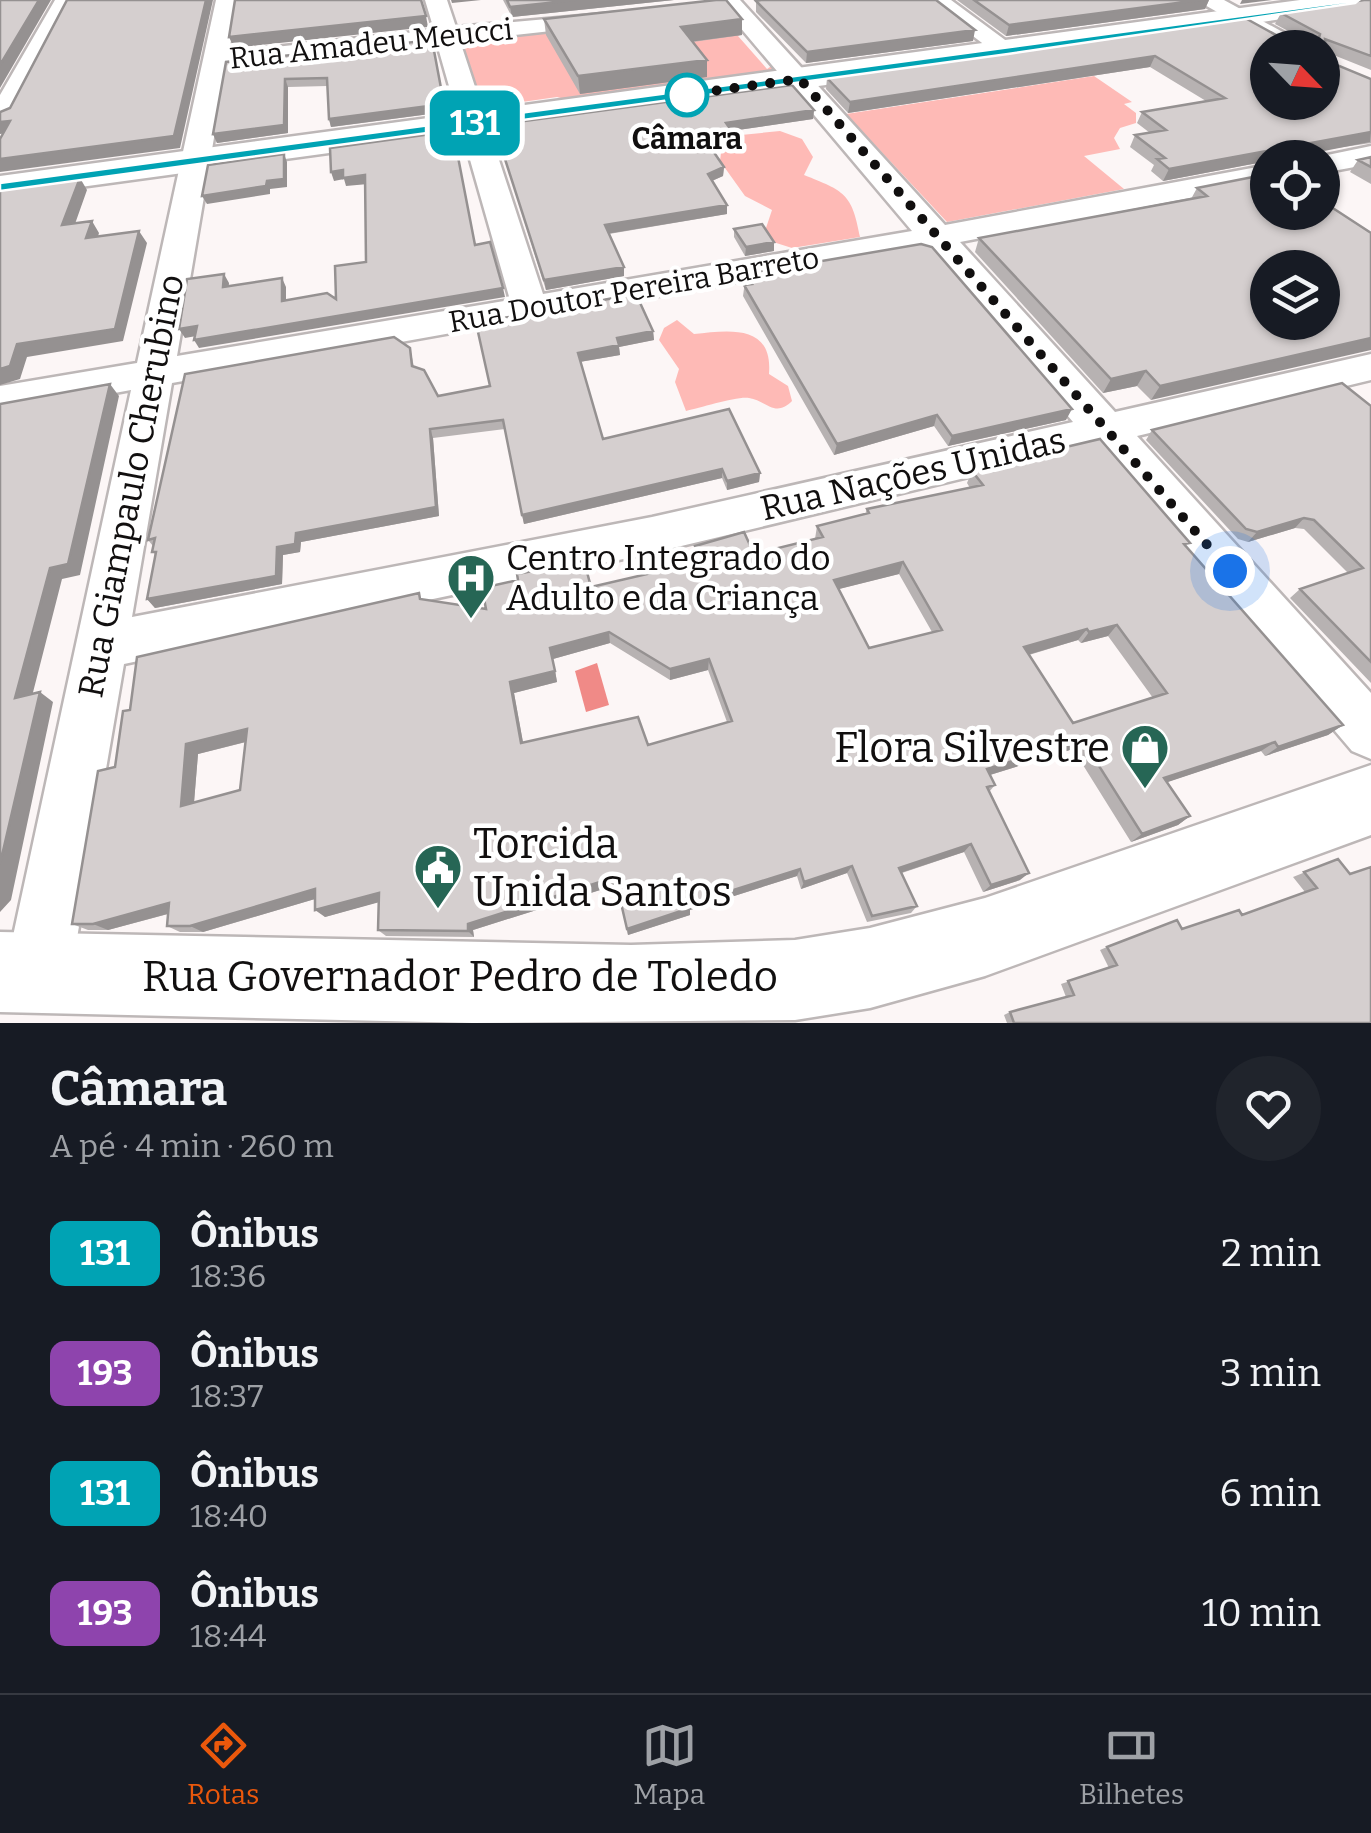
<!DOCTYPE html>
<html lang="pt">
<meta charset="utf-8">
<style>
body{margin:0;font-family:Bitter,serif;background:#20242c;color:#f1f3f6;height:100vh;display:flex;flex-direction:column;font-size:38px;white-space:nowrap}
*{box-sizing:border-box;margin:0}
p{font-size:32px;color:#9ea1a6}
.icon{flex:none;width:55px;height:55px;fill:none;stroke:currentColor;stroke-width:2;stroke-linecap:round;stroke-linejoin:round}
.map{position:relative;height:1023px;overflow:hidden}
.sheet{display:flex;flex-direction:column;background:#171b24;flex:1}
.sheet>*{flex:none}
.badge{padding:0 20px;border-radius:15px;font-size:35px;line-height:65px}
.needle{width:65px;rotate:115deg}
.tools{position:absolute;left:1250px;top:30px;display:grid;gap:20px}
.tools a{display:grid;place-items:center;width:90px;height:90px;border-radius:50%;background:#171b24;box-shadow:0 2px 8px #0004;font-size:50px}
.you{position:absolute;width:50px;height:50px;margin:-25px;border:8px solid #fff;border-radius:50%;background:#1a73e8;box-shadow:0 0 0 15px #1a73e833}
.map>.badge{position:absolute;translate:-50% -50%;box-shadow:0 0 0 5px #fff}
.round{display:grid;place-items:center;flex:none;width:105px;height:105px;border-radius:52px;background:#20242c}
.headline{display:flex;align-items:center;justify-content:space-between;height:170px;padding:0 50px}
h1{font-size:48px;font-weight:700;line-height:75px}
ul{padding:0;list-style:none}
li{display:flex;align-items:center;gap:30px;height:120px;padding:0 50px}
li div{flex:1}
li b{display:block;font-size:38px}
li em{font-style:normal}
li .badge{min-width:110px;font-weight:700;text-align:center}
.menu{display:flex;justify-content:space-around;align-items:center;height:140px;border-top:2px solid #363941;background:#171b24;font-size:28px;color:#9ea1a6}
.menu a{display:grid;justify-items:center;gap:5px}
.menu .active{color:#ea580c}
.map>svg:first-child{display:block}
.green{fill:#febab6}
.water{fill:#f08a87}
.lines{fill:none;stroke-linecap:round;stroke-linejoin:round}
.minor-casing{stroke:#bdb7b7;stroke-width:5}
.major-casing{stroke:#bdb7b7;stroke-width:5}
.minor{fill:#fff;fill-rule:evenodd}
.major{fill:#fff;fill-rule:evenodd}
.wall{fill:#b7b2b2;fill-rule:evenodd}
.shaded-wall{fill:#959191}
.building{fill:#d5cfcf;stroke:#959191;stroke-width:2.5;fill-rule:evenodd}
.line{fill:#00a3b4;stroke:#fff;stroke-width:2.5}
.walk{stroke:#110f0f;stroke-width:10;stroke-dasharray:0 18}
.stop-dot{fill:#fff;stroke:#00a3b4;stroke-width:5}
.labels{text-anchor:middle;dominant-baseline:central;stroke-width:9;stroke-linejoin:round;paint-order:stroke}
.far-street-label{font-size:30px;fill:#110f0f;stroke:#fff}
.far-stop-label{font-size:30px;font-weight:bold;fill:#110f0f;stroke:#fff}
.street-label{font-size:35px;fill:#110f0f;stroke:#fff}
.poi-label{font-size:35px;fill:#110f0f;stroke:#fff;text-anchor:start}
.near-poi-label{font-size:42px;fill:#110f0f;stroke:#fff;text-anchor:end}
.near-street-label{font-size:42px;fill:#110f0f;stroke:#fff}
</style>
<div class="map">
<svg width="1371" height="1023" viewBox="0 0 1371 1023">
<rect width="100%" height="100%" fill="#fcf6f6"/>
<path class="green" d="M 725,9 L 736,34 L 747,31 L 738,36 L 767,69 L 776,63 L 786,74 L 580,103 L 557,97 L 494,106 L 509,113 L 484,114 L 460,40 Z
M 1094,76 L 1132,102 L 1124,104 L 1136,113 L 1136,123 L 1120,128 L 1114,138 L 1120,149 L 1084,156 L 1124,189 L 947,222 L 846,114 Z
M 780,131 L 802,139 L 813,157 L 804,175 C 844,191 852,193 860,237 L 792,248 L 770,241 L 765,231 L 772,210 L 745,196 L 720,161 L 722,145 L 741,135 Z
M 677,320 L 694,334 C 730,330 773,324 769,374 L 788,386 L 792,401 C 775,418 767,401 749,398 C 737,396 700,408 686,411 L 675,382 L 679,369 L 659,340 L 664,328 Z"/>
<path class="water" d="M 597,663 L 609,705 L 586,712 L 575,671 Z"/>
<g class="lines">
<g class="minor-casing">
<path id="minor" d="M 55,0 L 77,0 L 14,118 L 0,126 L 0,95 Z
M 216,0 L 238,0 L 229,52 L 434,30 L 425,0 L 447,0 L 456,27 L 614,13 L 617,18 L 614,23 L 606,25 L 460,41 L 543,294 L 912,231 L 717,0 L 740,0 L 945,225 L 1268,165 L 1268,183 L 960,242 L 1115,412 L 1371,354 L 1371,380 L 1137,436 L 1371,693 L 1371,759 L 1352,751 L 1094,447 L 652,553 L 124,664 L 71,973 L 61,996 L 38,1006 L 15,996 L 5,973 L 131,390 L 0,414 L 0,386 L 137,363 ZM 437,44 L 510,300 L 177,356 L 226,67 ZM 926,248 L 1073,422 L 652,517 L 132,617 L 172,383 Z
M 926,0 L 951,0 L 1020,51 L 1008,58 L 999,56 Z
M 1196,0 L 1224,0 L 1312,48 L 1281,48 Z
M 1371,146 L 1371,164 L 1322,173 L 1322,158 L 1313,158 Z"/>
</g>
<g class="major-casing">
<path id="major" d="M 1300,0 L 1368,0 L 1355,8 L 1008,60 L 0,198 L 0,176 Z
M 1371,765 L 1371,835 L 985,976 L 870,1008 L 795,1020 L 473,1023 L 0,1012 L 0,932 L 631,945 L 795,940 L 870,928 L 985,898 Z"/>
</g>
<use href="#minor" class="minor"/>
<use href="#major" class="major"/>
</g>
<path class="wall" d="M 503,0 L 674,0 L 512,17 Z
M 957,0 L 1209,0 L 1205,9 L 1006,36 Z
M 1371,0 L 1371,70 L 1326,52 L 1327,61 L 1371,79 L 1371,143 L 1268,158 L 1268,161 L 1163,181 L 1151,171 L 1154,165 L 1130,147 L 1135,135 L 1150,133 L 1137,123 L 1142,112 L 1206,101 L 1150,67 L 848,113 L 826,89 L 827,78 L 1285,40 L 1307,41 L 1275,24 L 1281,13 Z
M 756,1 L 973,41 L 806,63 L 756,12 Z
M 544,19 L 742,19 L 742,35 L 693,42 L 707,77 L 580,94 L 546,35 Z
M 432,40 L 445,112 L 331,127 L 329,119 L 327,86 L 288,87 L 288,133 L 217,143 L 213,134 L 226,62 Z
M 814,110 L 813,119 L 731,131 L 731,140 L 708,143 L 724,167 L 723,176 L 712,181 L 727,214 L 609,234 L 624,276 L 546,290 L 494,125 Z
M 1371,157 L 1371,184 L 1350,172 L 1358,160 Z
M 1197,188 L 1371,233 L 1151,400 L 1137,386 L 1103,393 L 975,252 L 979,238 L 1191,199 Z
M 734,229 L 774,242 L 774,251 L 745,256 L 734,237 Z
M 746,274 L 1066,420 L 948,446 L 934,426 L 834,455 L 743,296 Z
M 653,331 L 654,340 L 619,347 L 620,355 L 580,362 L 603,439 L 760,473 L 759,482 L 727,490 L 722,478 L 524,524 L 505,429 L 433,438 L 439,516 L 301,542 L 300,552 L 283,555 L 282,584 L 155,608 L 147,599 L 155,556 L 153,546 L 148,540 L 410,348 L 414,367 L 438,396 L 490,386 Z
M 1371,406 L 1371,683 L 1290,598 L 1300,589 L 1348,573 L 1304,529 L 1295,528 L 1248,542 L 1238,539 L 1146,440 L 1152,430 Z
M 972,471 L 1187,547 L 1343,725 L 1328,735 L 1265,756 L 1261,751 L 1167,782 L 1190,816 L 1178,825 L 1131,842 L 1073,749 L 990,775 L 995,785 L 989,792 L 1020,880 L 983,892 L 964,852 L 902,873 L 917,906 L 911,913 L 867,922 L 847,873 L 801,889 L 797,876 L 690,910 L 690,915 L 628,935 L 616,885 L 473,930 L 474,937 L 386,936 L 378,930 L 378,902 L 325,917 L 315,899 L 203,932 L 180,932 L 167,926 L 168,914 L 108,930 L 88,930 L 72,924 L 130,710 L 422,599 L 486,609 L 655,573 L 654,569 L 695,553 L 695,546 L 754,554 L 815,539 L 817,526 L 865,514 L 867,509 L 970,488 L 967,483 ZM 899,574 L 932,632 L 869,648 L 839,589 ZM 1108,636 L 1153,698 L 1073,723 L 1029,655 L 1078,640 L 1081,643 ZM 610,643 L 670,680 L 708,670 L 727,722 L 648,745 L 523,743 L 514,693 L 557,682 L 553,659 ZM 246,742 L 240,790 L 194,802 L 198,754 Z
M 1338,859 L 1371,1023 L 1007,1023 L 1004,1015 L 1010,1012 L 1066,997 L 1061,984 L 1109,968 L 1100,950 L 1107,947 L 1242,915 L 1305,892 L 1293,877 Z"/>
<path class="shaded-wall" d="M 39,0 L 51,0 L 0,88 L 0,65 Z
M 206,0 L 213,0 L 180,148 L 0,172 L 0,159 Z
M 451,0 L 481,0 L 452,3 Z
M 576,0 L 674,0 L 512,17 L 510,7 Z
M 1200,0 L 1209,0 L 1205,9 L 1006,36 L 1009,25 Z
M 1242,0 L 1272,0 L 1240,4 Z
M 426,16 L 428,27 L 234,48 L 229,37 Z
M 742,19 L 742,35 L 681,43 L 681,27 Z
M 975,30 L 973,41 L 806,63 L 807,52 Z
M 432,40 L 445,112 L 331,127 L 329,119 Z
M 1155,56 L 1150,67 L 848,113 L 850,102 Z
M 707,60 L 707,77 L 580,94 L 578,76 Z
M 285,79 L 288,87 L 288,133 L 217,143 L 213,134 Z
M 814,110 L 813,119 L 731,131 L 731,140 L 702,144 L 702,135 L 726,123 Z
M 10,121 L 18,132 L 0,134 L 0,122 Z
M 1371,132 L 1370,142 L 1288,158 L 1268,158 L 1268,161 L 1163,181 L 1169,169 Z
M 284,154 L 287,162 L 287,187 L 270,189 L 270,194 L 207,204 L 202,196 L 267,181 Z
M 724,167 L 723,176 L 707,183 L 708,174 Z
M 343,170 L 365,175 L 368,184 L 346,186 L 344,179 L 334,181 L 331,172 Z
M 80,178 L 87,190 L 70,238 L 62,225 Z
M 727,205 L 727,214 L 606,234 L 605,225 Z
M 92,221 L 99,233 L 94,250 L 86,238 Z
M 139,231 L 147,243 L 123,341 L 27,357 L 20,379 L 0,385 L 0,369 L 17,344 Z
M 774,242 L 774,251 L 745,256 L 746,247 Z
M 624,267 L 624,276 L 546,290 L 544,280 Z
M 224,274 L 229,283 L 228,296 L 223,287 Z
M 282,278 L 286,287 L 286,310 L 282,301 Z
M 503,288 L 505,297 L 199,348 L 194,340 Z
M 197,326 L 202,335 L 185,338 L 179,329 Z
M 653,331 L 654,340 L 619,347 L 620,355 L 579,362 L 578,353 L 617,338 Z
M 1371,338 L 1371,350 L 1151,400 L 1160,386 Z
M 1146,371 L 1137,386 L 1103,393 L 1111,379 Z
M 110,384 L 119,396 L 80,575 L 62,579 L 29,708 L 15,698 L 50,568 Z
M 1072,409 L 1066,420 L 948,446 L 952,436 Z
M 937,415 L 934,426 L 834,455 L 837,444 Z
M 430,429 L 433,438 L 439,516 L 301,542 L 300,552 L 283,555 L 282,584 L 155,608 L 147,599 L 277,547 Z
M 722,469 L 722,478 L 524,524 L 522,515 Z
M 760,473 L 759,482 L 727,490 L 727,481 Z
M 1304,518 L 1295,528 L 1248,542 L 1257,532 Z
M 903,562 L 899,574 L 831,591 L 834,580 Z
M 1117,625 L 1108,636 L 1081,643 L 1089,632 Z
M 1087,629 L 1078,640 L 1017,658 L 1024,647 Z
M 609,632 L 610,643 L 553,659 L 557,682 L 514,693 L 525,753 L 521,743 L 510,682 L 550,648 Z
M 709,659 L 708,670 L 670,680 L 670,669 Z
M 40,692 L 53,702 L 11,900 L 0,912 L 0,864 Z
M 1343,725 L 1328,735 L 1265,756 L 1278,747 Z
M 247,729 L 257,739 L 198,754 L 193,815 L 181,806 L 186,744 Z
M 1082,739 L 1073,749 L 980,778 L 987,769 Z
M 1275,742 L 1261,751 L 1153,787 L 1164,778 Z
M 1190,816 L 1178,825 L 1131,842 L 1142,834 Z
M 971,844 L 964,852 L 894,875 L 899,868 Z
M 852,866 L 847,873 L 801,889 L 804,882 Z
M 800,869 L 797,876 L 690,910 L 690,915 L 628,935 L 627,929 L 689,904 Z
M 1029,873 L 1020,880 L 983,892 L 991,885 Z
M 615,877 L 616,885 L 473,930 L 474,937 L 468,931 L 468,924 Z
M 315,889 L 325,896 L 203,932 L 190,926 Z
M 379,893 L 387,900 L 325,917 L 315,910 Z
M 169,903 L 182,910 L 108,930 L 93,924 Z"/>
<path class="building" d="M 0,0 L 39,0 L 0,65 Z
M 67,0 L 206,0 L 174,136 L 0,159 L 0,139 L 10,121 L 0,122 L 0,112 L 10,108 Z
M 235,0 L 421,0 L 426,16 L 229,37 Z
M 507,0 L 576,0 L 510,7 Z
M 716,0 L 726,0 L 742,19 L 681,27 L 707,60 L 578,76 L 544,19 Z
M 761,0 L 936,0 L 975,30 L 807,52 L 756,1 Z
M 974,0 L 1200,0 L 1009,25 Z
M 1364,0 L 1371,0 L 1371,56 L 1325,39 L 1327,61 L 1371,79 L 1371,132 L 1169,169 L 1157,159 L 1165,158 L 1135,135 L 1166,130 L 1142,112 L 1225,98 L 1155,56 L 850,102 L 827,78 L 1245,18 L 1285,40 L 1318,41 L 1320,34 L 1281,13 ZM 1268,48 L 1322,48 L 1322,102 L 1268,102 Z
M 432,40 L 444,104 L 329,119 L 327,78 L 285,79 L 284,125 L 213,134 L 226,62 Z
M 792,85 L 814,110 L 726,123 L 731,130 L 702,135 L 724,167 L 708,174 L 727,205 L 605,225 L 624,267 L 544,280 L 494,125 Z
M 453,131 L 475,245 L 490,242 L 503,288 L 194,340 L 197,326 L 179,329 L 187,279 L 224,274 L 223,287 L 282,278 L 282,301 L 327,293 L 336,299 L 335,266 L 366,262 L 365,175 L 343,178 L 343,170 L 331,172 L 330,148 Z
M 284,154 L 284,179 L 267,181 L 266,186 L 202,196 L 208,165 Z
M 1371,157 L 1371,167 L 1358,160 Z
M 1268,174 L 1268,212 L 1322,212 L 1322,201 L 1371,233 L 1371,338 L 1160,386 L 1146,371 L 1111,379 L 979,238 L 1207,196 L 1197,188 ZM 1268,268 L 1322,268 L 1322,322 L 1268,322 Z
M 80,178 L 62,225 L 92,221 L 86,238 L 139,231 L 115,329 L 17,344 L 10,366 L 0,369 L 0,189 Z
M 762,224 L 774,242 L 746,247 L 734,229 Z
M 921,244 L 932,247 L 1072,409 L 952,436 L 937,415 L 837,444 L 744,285 L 752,284 L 746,274 Z
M 636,294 L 653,331 L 617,338 L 619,345 L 578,353 L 603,439 L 729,409 L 760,473 L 727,481 L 722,469 L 522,515 L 503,420 L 430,429 L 436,507 L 296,533 L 295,544 L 277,547 L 276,576 L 147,599 L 156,552 L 152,552 L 155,538 L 148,540 L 185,374 L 394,337 L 410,348 L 412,366 L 424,370 L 438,396 L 490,386 L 476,323 Z
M 1342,383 L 1371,406 L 1371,662 L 1300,589 L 1363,568 L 1314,520 L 1304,518 L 1257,532 L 1246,529 L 1152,430 Z
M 110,384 L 68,564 L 50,568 L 15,698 L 40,692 L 0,864 L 0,404 Z
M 1100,439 L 1190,543 L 1184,544 L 1343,725 L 1278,747 L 1275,742 L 1164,778 L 1190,816 L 1142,834 L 1082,739 L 987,769 L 995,785 L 987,787 L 1029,873 L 991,885 L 971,844 L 899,868 L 917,906 L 872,916 L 852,866 L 804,882 L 800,869 L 689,904 L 690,908 L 627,929 L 615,877 L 468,924 L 468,931 L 378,930 L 379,893 L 315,910 L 315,889 L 190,926 L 167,926 L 169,903 L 93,924 L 72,924 L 98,771 L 115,767 L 123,711 L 130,710 L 137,657 L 419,593 L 420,599 L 486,609 L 482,588 L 518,580 L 517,574 L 584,561 L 591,587 L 656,572 L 654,569 L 698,552 L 695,546 L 744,532 L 754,554 L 823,537 L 817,526 L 869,513 L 867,509 L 983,485 L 972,471 L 977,468 ZM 903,562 L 942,630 L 869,648 L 834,580 ZM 1117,625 L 1167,693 L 1073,723 L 1024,647 L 1087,629 L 1089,632 ZM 609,632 L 670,669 L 709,659 L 732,721 L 648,745 L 638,717 L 521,743 L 510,682 L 555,671 L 550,648 ZM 247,729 L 240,790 L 181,806 L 186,744 Z
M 1338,859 L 1350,874 L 1371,867 L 1371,1023 L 1014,1023 L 1010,1012 L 1074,995 L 1068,981 L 1117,965 L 1107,947 L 1177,920 L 1182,929 L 1239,910 L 1242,915 L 1317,888 L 1304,872 Z"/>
<path class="line" d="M 1355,3 L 1008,54 L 0,191 L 0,183 L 1359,0 Z"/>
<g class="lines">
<path class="walk" d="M 687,95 L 684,95 L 800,79 L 1230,571"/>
</g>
<defs>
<g id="hospital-pin" transform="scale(2.5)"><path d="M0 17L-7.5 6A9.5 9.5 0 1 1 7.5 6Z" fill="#266655" stroke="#fff"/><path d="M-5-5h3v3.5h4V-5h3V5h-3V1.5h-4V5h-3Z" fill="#fff"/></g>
<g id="shop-pin" transform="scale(2.5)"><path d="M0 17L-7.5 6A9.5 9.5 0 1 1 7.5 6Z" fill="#266655" stroke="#fff"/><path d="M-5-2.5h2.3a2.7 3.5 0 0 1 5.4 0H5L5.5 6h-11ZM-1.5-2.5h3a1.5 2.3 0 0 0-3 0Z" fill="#fff"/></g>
<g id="civic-pin" transform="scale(2.5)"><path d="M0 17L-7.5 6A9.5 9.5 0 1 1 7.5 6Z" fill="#266655" stroke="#fff"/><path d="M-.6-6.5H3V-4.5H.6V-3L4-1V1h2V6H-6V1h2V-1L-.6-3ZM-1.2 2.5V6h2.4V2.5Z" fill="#fff"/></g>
</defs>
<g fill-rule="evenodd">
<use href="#hospital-pin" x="471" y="578"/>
<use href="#shop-pin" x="1145" y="748"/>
<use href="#civic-pin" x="438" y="868"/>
</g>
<circle class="stop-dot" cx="687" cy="95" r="20"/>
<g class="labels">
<g class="far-street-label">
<text transform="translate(371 44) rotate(-6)">Rua Amadeu Meucci</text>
<text transform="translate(634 290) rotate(-10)">Rua Doutor Pereira Barreto</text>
</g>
<g class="far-stop-label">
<text x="687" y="139">Câmara</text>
</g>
<g class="street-label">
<text transform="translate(913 474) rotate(-13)">Rua Nações Unidas</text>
<text transform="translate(131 486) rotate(-79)">Rua Giampaulo Cherubino</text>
</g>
<g class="poi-label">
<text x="506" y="558">Centro Integrado do<tspan x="506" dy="40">Adulto e da Criança</tspan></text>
</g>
<g class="near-poi-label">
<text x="1110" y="748">Flora Silvestre</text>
<text x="473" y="844" text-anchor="start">Torcida<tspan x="473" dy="48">Unida Santos</tspan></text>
</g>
<g class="near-street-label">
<text x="460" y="977">Rua Governador Pedro de Toledo</text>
</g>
</g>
</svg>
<div class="tools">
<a><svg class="needle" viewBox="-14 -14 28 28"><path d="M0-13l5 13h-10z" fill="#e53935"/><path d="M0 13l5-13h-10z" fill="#9ea1a6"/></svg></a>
<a><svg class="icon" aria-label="locate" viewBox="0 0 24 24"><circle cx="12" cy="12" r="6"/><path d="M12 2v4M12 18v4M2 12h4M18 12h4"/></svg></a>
<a><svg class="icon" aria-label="layers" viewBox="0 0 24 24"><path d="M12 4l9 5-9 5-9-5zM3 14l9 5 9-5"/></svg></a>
</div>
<div class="you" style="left:1230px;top:571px"></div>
<b class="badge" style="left:475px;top:123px;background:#00a3b4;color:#fff">131</b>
</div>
<section class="sheet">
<div class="headline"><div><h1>Câmara</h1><p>A pé · 4 min · 260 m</p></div><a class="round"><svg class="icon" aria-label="heart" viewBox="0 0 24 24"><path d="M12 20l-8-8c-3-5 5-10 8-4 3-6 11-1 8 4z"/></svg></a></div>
<ul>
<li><span class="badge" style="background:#00a3b4;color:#fff">131</span><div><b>Ônibus</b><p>18:36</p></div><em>2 min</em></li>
<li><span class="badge" style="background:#8e44ad;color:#fff">193</span><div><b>Ônibus</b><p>18:37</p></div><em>3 min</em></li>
<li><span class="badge" style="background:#00a3b4;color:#fff">131</span><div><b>Ônibus</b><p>18:40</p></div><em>6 min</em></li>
<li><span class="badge" style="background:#8e44ad;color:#fff">193</span><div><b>Ônibus</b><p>18:44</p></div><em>10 min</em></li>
</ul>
</section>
<nav class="menu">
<a class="active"><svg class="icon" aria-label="directions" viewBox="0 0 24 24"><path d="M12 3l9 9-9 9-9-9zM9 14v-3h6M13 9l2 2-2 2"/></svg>Rotas</a>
<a><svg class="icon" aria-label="map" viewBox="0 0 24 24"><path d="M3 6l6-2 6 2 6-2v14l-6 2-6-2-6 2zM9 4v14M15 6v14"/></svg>Mapa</a>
<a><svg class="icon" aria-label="tickets" viewBox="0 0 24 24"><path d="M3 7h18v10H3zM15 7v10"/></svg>Bilhetes</a>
</nav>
